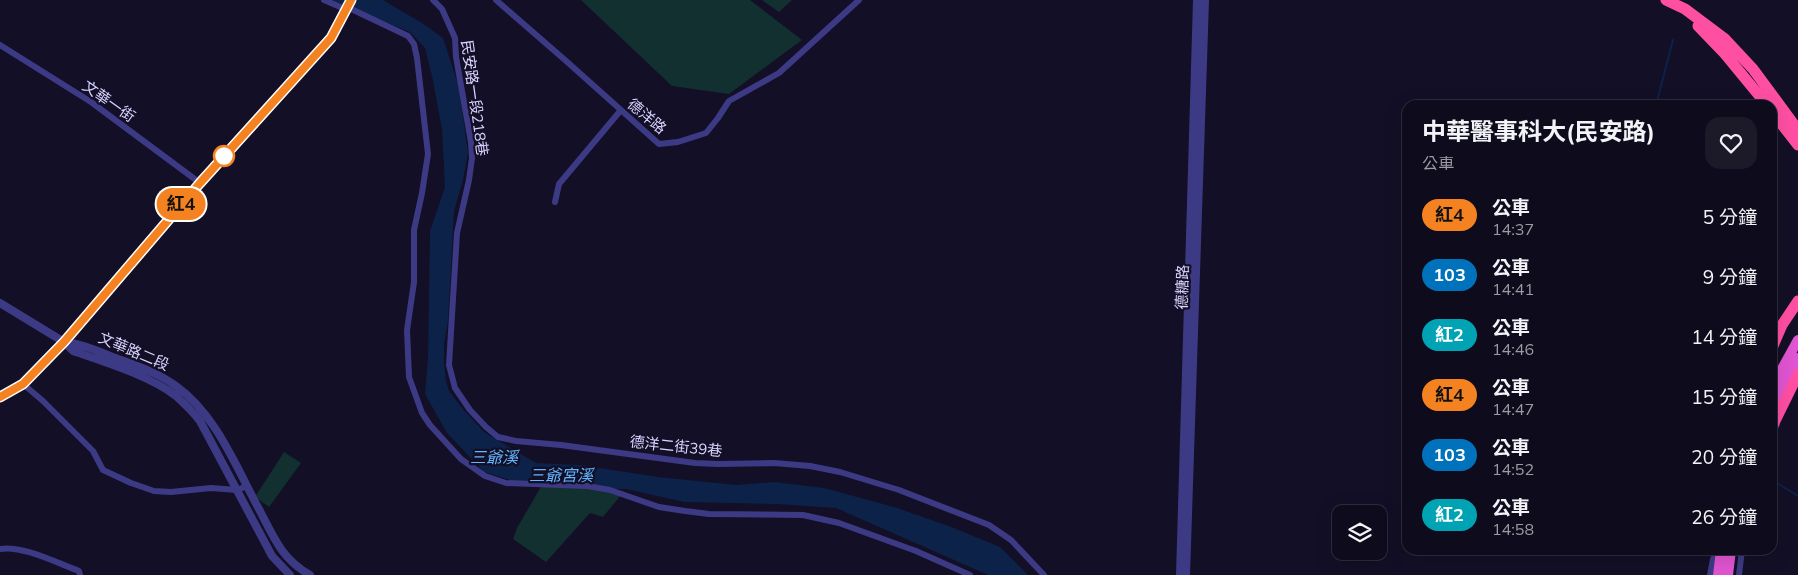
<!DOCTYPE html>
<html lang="zh-TW">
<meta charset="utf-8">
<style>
body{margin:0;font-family:Mulish,"Noto Sans TC",sans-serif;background:#1c1929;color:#f1f3f6;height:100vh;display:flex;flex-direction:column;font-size:19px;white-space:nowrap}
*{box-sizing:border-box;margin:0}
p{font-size:16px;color:#9b9ba3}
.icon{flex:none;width:28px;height:28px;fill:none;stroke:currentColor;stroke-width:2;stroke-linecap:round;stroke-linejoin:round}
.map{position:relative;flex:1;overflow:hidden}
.details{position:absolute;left:1402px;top:100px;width:375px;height:455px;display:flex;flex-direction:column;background:#0e0b1c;border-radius:15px;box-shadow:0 5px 20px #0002,0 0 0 1px #2e2b3b}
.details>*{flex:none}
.badge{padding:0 10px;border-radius:16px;font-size:18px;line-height:32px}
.fabs{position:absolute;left:1332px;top:505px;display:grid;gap:10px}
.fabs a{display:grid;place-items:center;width:55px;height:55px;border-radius:10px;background:#0e0b1c;box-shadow:0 5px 20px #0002,0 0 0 1px #2e2b3b;font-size:25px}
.map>.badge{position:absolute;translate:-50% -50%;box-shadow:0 0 0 2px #fff}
.round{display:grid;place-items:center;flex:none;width:52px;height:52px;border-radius:15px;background:#1c1929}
.overview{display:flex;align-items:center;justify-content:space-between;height:85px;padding:0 20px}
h1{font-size:24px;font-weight:700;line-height:38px}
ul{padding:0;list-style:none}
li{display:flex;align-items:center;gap:15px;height:60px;padding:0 20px}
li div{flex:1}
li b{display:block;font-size:19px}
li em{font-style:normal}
li .badge{min-width:55px;font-weight:700;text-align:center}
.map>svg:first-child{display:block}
.green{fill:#12302f}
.water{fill:#0c2248}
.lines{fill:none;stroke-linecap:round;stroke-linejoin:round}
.stream{stroke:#0c2248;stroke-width:2}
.minor{stroke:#3d3a85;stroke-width:6}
.tertiary{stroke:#3d3a85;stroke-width:8}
.trunk{stroke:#e055d1;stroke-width:10}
.motorway{stroke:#ff4fa3;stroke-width:11}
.line-casing{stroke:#fff;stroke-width:11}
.line{stroke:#f58220;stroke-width:8}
.stop-dot{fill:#fff;stroke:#f58220;stroke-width:2.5}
.labels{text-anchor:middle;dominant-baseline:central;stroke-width:4.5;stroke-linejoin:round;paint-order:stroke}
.street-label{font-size:15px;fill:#d9d4ff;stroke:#130f26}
.water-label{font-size:16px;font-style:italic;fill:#62b6ff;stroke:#130f26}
</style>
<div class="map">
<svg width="1798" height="575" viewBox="0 0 1798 575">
<rect width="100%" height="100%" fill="#130f26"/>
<path class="green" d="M 581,0 L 750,0 L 802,40 L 729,94 L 672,86 Z
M 762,0 L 792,0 L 779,12 Z
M 284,452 L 301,463 L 269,507 L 255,497 Z
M 542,485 L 564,485 L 621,495 L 603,517 L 590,513 L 546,562 L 513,539 L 517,528 Z"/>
<path class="water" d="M 331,0 L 383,0 L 422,23 L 443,38 L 459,87 L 468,153 L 463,180 L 454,211 L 448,321 L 444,344 L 444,362 L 446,381 L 449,391 L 462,408 L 484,432 L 536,463 L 580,465 L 658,477 L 737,485 L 774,482 L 824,488 L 894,507 L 949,526 L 1000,547 L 1028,575 L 988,575 L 836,508 L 776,504 L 684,502 L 626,489 L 612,489 L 572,482 L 513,481 L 484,472 L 447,433 L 425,394 L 428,358 L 430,231 L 445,187 L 442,129 L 432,76 L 425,48 L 410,32 Z"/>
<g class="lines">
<path class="stream" d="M 1656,105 L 1673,40
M 1772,480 L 1798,496"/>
<path class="minor" d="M 324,0 L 345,9
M 433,0 L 442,9 L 455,38 L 456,57 L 471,142 L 472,158 L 469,180 L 457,233 L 449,365 L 455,388 L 470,410 L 486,427 L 498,437 L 516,441 L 561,445 L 695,463 L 718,464 L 774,463 L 810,466 L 840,472 L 899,490 L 989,525 L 1011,540 L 1044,575
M 496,0 L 565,60 L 659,144 L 678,142 L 706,133 L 718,118 L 729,101 L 779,73 L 859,0
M 347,7 L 408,36 L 414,44 L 417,58 L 428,154 L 422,193 L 414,230 L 414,282 L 407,330 L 409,377 L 422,413 L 430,425 L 461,459 L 485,476 L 506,483 L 587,486 L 610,490 L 659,507 L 685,511 L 709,514 L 803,515 L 839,523 L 916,551 L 970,575
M 0,45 L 91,102 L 200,183
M 555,202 L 559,184 L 621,110
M 23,384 L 43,401 L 93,451 L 103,470 L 131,483 L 154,491 L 171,492 L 211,488 L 237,490 L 247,486
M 1772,435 L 1777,424
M 0,549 C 22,545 57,563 79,571 L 80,575
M 1710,575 L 1713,559 L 1717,550
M 1739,575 L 1742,550"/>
<path class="tertiary" d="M 0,303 L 64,342 L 73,351 C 105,362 150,376 176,396 C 185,404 193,412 200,421 L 272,556 L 290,575
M 64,342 C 84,344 102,353 121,360 C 140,367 160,374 176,386 C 216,414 237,469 260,511 C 274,538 282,559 310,575
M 0,397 L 23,384 L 64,342 L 200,183 L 331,38 L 351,0
M 1180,575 L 1197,0
M 1186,575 L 1205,0"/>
<path class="trunk" d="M 1772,387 L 1798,340
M 1772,409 L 1798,358
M 1718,575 L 1721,550
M 1728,575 L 1731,550"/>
<path class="motorway" d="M 1666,0 L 1685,9 L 1725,39 L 1753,69 L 1798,130
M 1698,26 L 1725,54 L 1767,105
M 1772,112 L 1798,145
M 1772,348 L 1782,325 L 1798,301
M 1772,427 L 1798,374"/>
</g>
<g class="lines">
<g class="line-casing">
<path id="line" d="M 0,397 L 23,384 L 64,342 L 200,183 L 331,38 L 351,0"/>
</g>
<use href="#line" class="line"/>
</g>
<circle class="stop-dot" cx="224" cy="156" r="10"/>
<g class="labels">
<g class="street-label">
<text transform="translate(475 98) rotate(82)">民安路一段218巷</text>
<text transform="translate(109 101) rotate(35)">文華一街</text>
<text transform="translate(647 116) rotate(40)">德洋路</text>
<text transform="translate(1182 287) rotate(-88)">德糖路</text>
<text transform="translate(134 351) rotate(23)">文華路二段</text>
<text transform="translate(676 446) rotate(6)">德洋二街39巷</text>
</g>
<g class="water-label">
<text x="494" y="457">三爺溪</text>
<text x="561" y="475">三爺宮溪</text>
</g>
</g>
</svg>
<div class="fabs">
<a><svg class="icon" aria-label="layers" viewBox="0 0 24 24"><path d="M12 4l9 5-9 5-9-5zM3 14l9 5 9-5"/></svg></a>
</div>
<b class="badge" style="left:181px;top:204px;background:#f58220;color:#111">紅4</b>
<section class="details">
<div class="overview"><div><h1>中華醫事科大(民安路)</h1><p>公車</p></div><a class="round"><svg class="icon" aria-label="heart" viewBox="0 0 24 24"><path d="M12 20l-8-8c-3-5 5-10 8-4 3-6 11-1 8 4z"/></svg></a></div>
<ul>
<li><span class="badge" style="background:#f58220;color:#111">紅4</span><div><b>公車</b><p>14:37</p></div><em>5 分鐘</em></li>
<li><span class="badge" style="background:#0072bc;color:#fff">103</span><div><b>公車</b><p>14:41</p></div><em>9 分鐘</em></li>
<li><span class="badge" style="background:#00a3b4;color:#fff">紅2</span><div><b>公車</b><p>14:46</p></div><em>14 分鐘</em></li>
<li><span class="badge" style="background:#f58220;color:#111">紅4</span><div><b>公車</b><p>14:47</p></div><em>15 分鐘</em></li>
<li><span class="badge" style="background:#0072bc;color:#fff">103</span><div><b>公車</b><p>14:52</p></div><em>20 分鐘</em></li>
<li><span class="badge" style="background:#00a3b4;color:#fff">紅2</span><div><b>公車</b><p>14:58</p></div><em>26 分鐘</em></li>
</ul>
</section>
</div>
